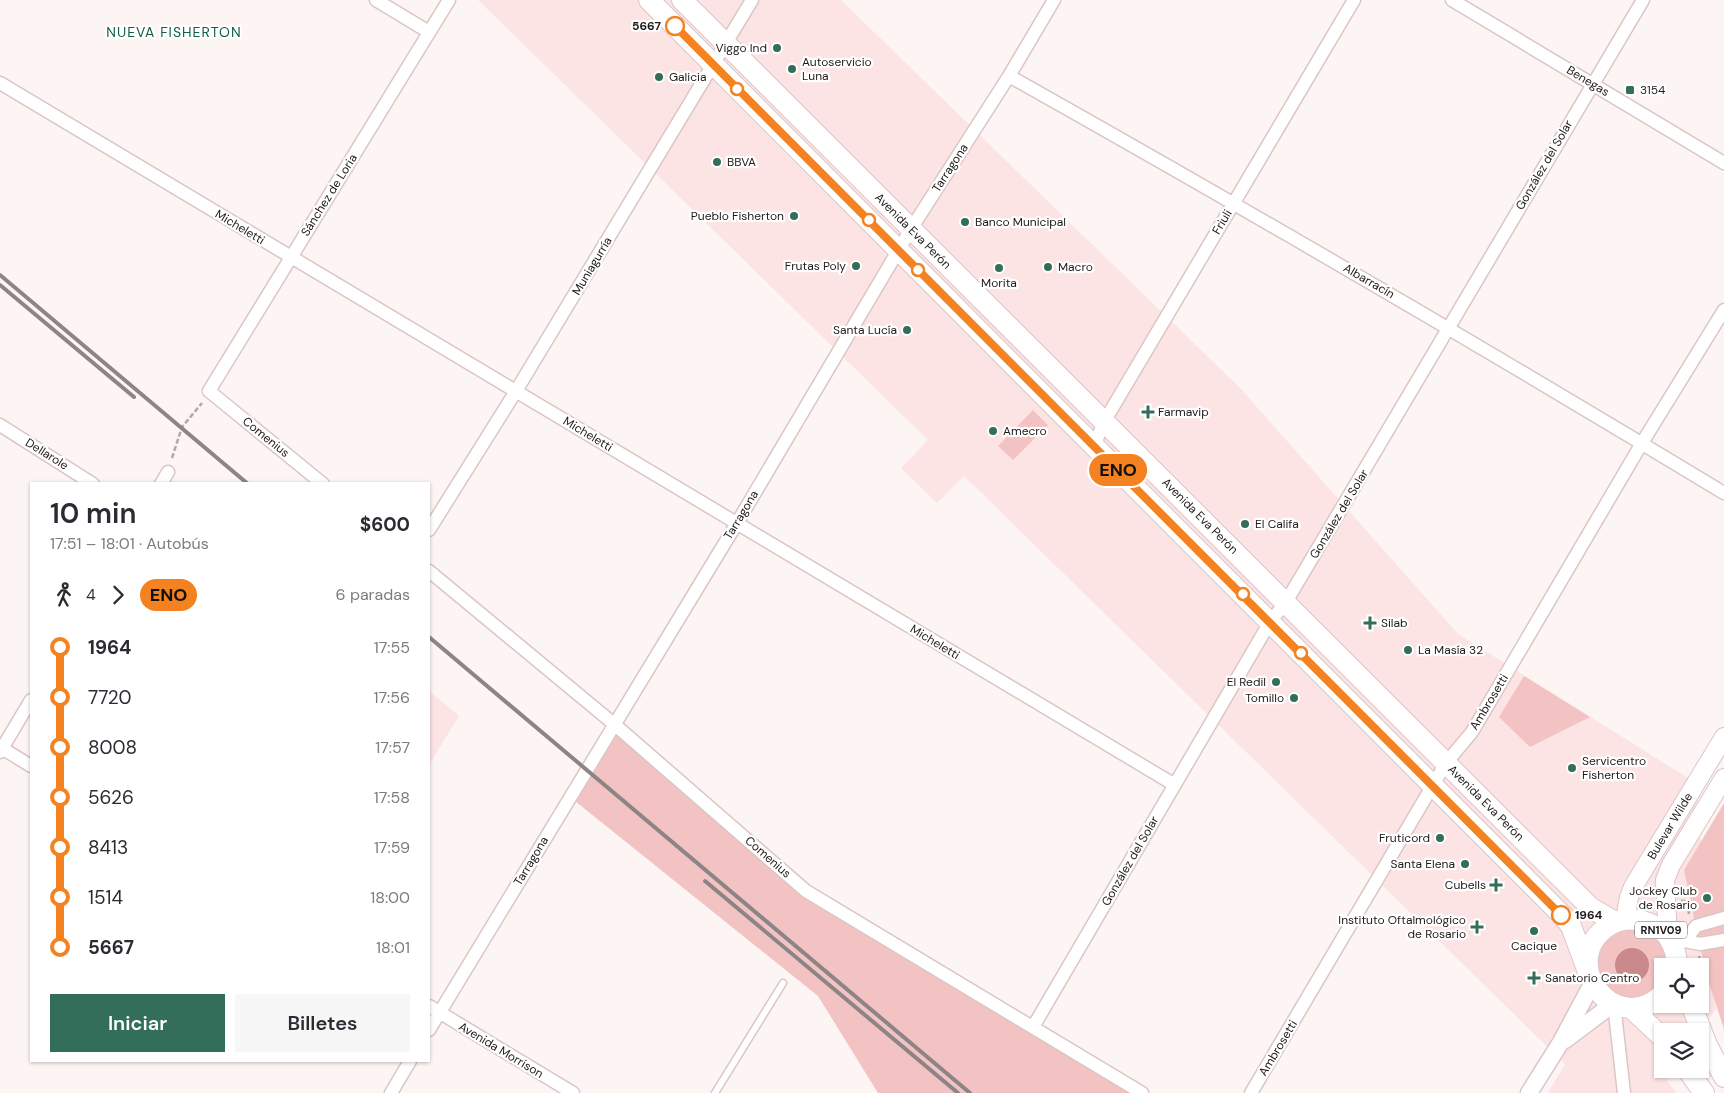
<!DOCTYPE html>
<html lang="es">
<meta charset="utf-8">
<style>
body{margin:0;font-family:"DM Sans",sans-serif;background:#f7f7f7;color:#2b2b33;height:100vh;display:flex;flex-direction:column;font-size:19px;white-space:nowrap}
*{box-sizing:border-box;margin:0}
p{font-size:16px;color:#7c7c81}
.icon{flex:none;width:28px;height:28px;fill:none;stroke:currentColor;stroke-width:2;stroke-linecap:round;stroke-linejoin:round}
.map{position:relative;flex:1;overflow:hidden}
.details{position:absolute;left:30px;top:482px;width:400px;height:580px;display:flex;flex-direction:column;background:#fff;border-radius:0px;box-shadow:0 1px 4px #0004}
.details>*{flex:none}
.badge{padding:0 10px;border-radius:16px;font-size:18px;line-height:32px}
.buttons{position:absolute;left:1654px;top:958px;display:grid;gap:10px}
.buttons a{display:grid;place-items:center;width:55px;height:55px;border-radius:0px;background:#fff;box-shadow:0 1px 4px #0004;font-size:25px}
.map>.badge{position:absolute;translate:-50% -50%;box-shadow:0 0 0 2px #fff}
.legs{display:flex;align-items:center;gap:8px;height:55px;padding:0 20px;font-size:16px}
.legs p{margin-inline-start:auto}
.head{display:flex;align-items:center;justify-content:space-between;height:85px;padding:0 20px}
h1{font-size:28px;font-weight:600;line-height:38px}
.action{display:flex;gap:10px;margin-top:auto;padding:10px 20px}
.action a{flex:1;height:58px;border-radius:0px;background:#326e59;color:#fff;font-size:20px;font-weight:600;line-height:58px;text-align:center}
.action a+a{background:#f7f7f7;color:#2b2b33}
ul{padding:0 20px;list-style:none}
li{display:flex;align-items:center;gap:18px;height:50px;font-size:19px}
li i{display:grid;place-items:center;width:8px;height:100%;margin:0 6px;background:currentColor}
li i::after{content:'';width:12px;height:12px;margin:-6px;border:4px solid;border-radius:50%;background:#fff}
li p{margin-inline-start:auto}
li:first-child i{background:linear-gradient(#0000 50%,currentColor 0)}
li:last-child i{background:linear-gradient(currentColor 50%,#0000 0)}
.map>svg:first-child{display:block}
.built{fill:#fde4e4;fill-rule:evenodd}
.green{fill:#f3c2c3}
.water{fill:#ca898a}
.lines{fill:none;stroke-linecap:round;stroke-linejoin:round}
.service-casing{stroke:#dbc6c6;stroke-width:9}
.minor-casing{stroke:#dbc6c6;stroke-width:15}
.tertiary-casing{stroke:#dbc6c6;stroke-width:19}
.secondary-casing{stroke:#dbc6c6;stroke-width:20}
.primary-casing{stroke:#dbc6c6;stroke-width:22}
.path{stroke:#b0a8a8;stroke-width:2.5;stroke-dasharray:5 2.5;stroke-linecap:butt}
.service{stroke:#fff;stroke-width:6}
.minor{stroke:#fff;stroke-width:12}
.tertiary{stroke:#fff;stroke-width:16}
.secondary{stroke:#fff;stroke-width:18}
.primary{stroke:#fff;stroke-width:20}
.rail{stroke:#8d8585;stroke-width:4}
.line-1-casing{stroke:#fff;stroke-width:11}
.line-1{stroke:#f58220;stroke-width:8}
.stop-1-dot{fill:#fff;stroke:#f58220;stroke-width:2.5}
.poi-dot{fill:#326e59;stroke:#fff;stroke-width:2}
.labels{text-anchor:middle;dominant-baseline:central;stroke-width:4.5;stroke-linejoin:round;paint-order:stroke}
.shield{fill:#fff;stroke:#635e5e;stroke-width:1}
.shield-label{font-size:11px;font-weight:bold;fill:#201919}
.stop-label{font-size:12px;font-weight:bold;fill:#201919;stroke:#fff;text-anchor:end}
.poi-label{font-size:12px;fill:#201919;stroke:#fff;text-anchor:start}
.street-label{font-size:12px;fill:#201919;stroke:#fff}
.neighbourhood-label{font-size:14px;letter-spacing:1px;fill:#115d46;stroke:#fff}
</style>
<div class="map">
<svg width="1724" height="1093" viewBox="0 0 1724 1093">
<rect width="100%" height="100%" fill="#fdf4f4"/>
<path class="built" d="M 478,0 L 841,0 L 1241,389 L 1458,634 L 1696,783 L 1716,1009 L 1700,1032 L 1662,1031 L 1662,1069 L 1675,1069 L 1667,1081 L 1677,1093 L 1548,1093 L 1565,1064 L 964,476 L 937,503 L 901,468 L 928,440 ZM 1662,966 L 1700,966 L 1700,1004 L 1662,1004 Z
M 429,691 L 459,716 L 429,765 Z"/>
<path class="green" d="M 1033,410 L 1048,425 L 1013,460 L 998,446 Z
M 1524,676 L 1590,717 L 1530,747 L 1499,717 Z
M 614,724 L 806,891 L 1142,1093 L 878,1093 L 818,996 L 570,797 Z
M 1724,803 L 1724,1029 L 1706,974 L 1684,870 Z
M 1659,928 L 1676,966 L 1662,966 L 1662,995 L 1656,1001 L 1601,996 L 1593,942 L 1602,930 Z"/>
<path class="water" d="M1615 965a17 17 0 1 1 34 0a17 17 0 1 1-34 0Z"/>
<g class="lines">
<g class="service-casing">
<path id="service" d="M 715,1093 L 783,983"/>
</g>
<g class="minor-casing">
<path id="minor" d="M 376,0 L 429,32
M 1452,0 L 1724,163
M 1009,76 C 1249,211 1488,350 1724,493
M 0,83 L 1175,785
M 0,425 L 93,484
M 1094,446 L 1104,422 L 1354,0
M 161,484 L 168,472
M 323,484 L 209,391 L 449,0
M 429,530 L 516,391 L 752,0
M 429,571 L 614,724 L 806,891 L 1142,1093
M 0,747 L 31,766
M 0,752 L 31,700
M 1685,941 L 1700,944 L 1724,940
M 1673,946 L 1685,941 L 1696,926 L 1724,918
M 1614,1004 L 1624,1093
M 429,1006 L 573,1093
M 1033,1027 L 1270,622 L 1286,602 L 1643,0
M 429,1030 L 737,523 L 911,229 L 1009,76 L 1054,0
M 391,1093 L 410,1061
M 1251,1093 L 1446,763 L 1472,732 L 1642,443 L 1724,310"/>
</g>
<g class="tertiary-casing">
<path id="tertiary" d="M 1565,1040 L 1613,1004
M 1529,1093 L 1561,1042 L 1592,984"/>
</g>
<g class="secondary-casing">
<path id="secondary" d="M 1625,919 L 1629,897 L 1633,887 L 1724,737
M 1668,937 L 1665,880 L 1671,865 L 1724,778"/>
</g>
<g class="primary-casing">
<path id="primary" d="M 649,0 L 1564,917 L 1571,926 L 1588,972
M 682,0 L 1591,908 L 1615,922
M 1662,995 C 1613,1039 1555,959 1610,925 C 1625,916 1642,919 1657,927 C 1670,934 1678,952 1676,966
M 1691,1004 L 1707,1045 L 1724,1077
M 1631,1008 L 1662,1037
M 1687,1069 L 1704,1093"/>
</g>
<path class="path" d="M 172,458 L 182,427 L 202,403
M 1681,901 L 1687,901 L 1689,914
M 1699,956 L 1707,986 L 1703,991"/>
<use href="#service" class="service"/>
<use href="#minor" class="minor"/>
<use href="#tertiary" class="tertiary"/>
<use href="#secondary" class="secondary"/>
<use href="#primary" class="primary"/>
<path class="rail" d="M 0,275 L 248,484
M 0,285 L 134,397
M 429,637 L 970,1093
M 705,881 L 958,1093"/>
</g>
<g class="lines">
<g class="line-1-casing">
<path id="line-1" d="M 675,26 L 1561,915"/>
</g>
<use href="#line-1" class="line-1"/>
</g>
<g class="stop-1-dot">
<circle cx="675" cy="26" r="9"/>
<circle cx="737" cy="89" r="6"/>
<circle cx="869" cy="220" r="6"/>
<circle cx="918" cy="270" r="6"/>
<circle cx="1243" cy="594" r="6"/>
<circle cx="1301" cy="653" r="6"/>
<circle cx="1561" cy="915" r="9"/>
</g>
<g class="poi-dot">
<circle cx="777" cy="48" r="5"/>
<circle cx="792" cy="69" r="5"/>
<circle cx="659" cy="77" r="5"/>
<rect x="1625" y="85" width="10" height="10" rx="2.5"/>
<circle cx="717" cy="162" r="5"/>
<circle cx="794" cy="216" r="5"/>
<circle cx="965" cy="222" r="5"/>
<circle cx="856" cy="266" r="5"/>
<circle cx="1048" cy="267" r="5"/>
<circle cx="999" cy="268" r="5"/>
<circle cx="907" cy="330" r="5"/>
<path d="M1145.5 404.5h5v5h5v5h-5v5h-5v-5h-5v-5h5z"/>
<circle cx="993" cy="431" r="5"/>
<circle cx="1245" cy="524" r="5"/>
<path d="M1367.5 615.5h5v5h5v5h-5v5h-5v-5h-5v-5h5z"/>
<circle cx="1408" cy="650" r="5"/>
<circle cx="1276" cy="682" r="5"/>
<circle cx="1294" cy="698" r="5"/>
<circle cx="1572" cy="768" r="5"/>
<circle cx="1440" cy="838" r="5"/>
<circle cx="1465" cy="864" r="5"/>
<path d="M1493.5 877.5h5v5h5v5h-5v5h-5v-5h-5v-5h5z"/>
<circle cx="1707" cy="898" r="5"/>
<path d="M1474.5 919.5h5v5h5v5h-5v5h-5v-5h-5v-5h5z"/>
<circle cx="1534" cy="931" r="5"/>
<path d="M1531.5 970.5h5v5h5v5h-5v5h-5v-5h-5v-5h5z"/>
</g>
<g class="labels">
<rect class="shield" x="1635" y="921.5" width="52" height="17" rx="4"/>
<g class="shield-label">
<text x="1661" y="930">RN1V09</text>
</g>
<g class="stop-label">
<text x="661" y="26">5667</text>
<text x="1575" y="915" text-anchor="start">1964</text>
</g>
<g class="poi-label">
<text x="767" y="48" text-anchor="end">Viggo Ind</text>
<text x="802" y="62">Autoservicio<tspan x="802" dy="14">Luna</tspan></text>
<text x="669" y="77">Galicia</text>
<text x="1640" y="90">3154</text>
<text x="727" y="162">BBVA</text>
<text x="784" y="216" text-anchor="end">Pueblo Fisherton</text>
<text x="975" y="222">Banco Municipal</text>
<text x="846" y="266" text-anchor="end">Frutas Poly</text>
<text x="1058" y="267">Macro</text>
<text x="999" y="283" text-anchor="middle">Morita</text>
<text x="897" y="330" text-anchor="end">Santa Lucía</text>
<text x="1158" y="412">Farmavip</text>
<text x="1003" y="431">Amecro</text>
<text x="1255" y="524">El Califa</text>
<text x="1381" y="623">Silab</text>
<text x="1418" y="650">La Masía 32</text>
<text x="1266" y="682" text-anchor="end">El Redil</text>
<text x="1284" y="698" text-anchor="end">Tomillo</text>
<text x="1582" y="761">Servicentro<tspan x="1582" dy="14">Fisherton</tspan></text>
<text x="1430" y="838" text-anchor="end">Fruticord</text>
<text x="1455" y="864" text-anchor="end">Santa Elena</text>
<text x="1486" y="885" text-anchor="end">Cubells</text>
<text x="1697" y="891" text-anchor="end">Jockey Club<tspan x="1697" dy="14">de Rosario</tspan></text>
<text x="1466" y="920" text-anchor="end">Instituto Oftalmológico<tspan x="1466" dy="14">de Rosario</tspan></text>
<text x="1534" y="946" text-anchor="middle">Cacique</text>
<text x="1545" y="978">Sanatorio Centro</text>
</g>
<g class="street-label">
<text transform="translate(1588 81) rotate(31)">Benegas</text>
<text transform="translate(1544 165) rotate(-60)">González del Solar</text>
<text transform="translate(950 168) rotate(-57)">Tarragona</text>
<text transform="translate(329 195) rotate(-58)">Sánchez de Loria</text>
<text transform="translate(1222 222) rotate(-59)">Friuli</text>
<text transform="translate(240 227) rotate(31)">Micheletti</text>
<text transform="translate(913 231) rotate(45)">Avenida Eva Perón</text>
<text transform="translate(592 266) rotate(-59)">Muniagurría</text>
<text transform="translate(1369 281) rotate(30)">Albarracín</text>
<text transform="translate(588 434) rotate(31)">Micheletti</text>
<text transform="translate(266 437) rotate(39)">Comenius</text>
<text transform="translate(47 454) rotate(32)">Dellarole</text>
<text transform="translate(1339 514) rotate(-59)">González del Solar</text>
<text transform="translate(741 515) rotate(-59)">Tarragona</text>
<text transform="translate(1200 516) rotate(45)">Avenida Eva Perón</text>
<text transform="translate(935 642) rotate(31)">Micheletti</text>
<text transform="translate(1489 702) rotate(-59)">Ambrosetti</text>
<text transform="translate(1486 803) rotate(45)">Avenida Eva Perón</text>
<text transform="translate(1670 826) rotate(-59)">Bulevar Wilde</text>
<text transform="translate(768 857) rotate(41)">Comenius</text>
<text transform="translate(531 861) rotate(-59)">Tarragona</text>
<text transform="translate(1130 861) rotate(-60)">González del Solar</text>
<text transform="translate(1278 1048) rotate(-59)">Ambrosetti</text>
<text transform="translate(501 1050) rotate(31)">Avenida Morrison</text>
</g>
<g class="neighbourhood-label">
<text x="174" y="32">NUEVA FISHERTON</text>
</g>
</g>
</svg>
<div class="buttons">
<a><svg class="icon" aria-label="locate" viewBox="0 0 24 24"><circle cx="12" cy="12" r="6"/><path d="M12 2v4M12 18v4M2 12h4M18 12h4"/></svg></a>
<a><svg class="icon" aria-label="layers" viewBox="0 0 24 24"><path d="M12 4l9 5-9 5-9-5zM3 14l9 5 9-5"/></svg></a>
</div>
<b class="badge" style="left:1118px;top:470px;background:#f58220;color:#111">ENO</b>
<section class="details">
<div class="head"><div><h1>10 min</h1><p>17:51 – 18:01 · Autobús</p></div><b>$600</b></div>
<div class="legs"><svg class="icon" aria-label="walk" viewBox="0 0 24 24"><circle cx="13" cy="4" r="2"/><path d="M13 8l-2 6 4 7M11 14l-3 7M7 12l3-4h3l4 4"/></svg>4<svg class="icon" aria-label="forward" viewBox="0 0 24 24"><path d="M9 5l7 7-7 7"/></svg><b class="badge" style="background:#f58220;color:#111">ENO</b><p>6 paradas</p></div>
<ul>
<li><i style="color:#f58220"></i><b>1964</b><p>17:55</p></li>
<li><i style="color:#f58220"></i><span>7720</span><p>17:56</p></li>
<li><i style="color:#f58220"></i><span>8008</span><p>17:57</p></li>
<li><i style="color:#f58220"></i><span>5626</span><p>17:58</p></li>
<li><i style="color:#f58220"></i><span>8413</span><p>17:59</p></li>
<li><i style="color:#f58220"></i><span>1514</span><p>18:00</p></li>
<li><i style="color:#f58220"></i><b>5667</b><p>18:01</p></li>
</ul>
<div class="action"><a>Iniciar</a><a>Billetes</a></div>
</section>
</div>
